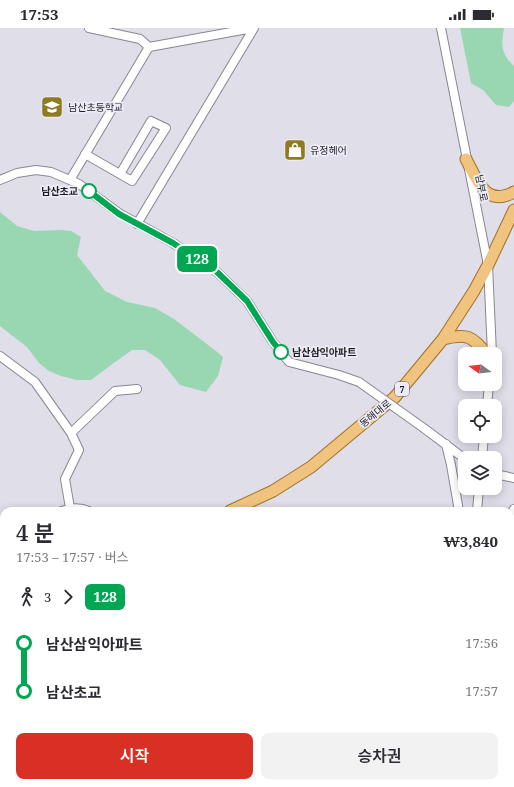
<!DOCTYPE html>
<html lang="ko">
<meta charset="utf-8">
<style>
body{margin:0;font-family:"Noto Serif","Noto Sans KR",serif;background:#f2f2f3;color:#2b2b33;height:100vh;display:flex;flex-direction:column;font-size:15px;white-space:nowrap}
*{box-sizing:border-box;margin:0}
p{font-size:13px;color:#7c7c81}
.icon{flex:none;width:22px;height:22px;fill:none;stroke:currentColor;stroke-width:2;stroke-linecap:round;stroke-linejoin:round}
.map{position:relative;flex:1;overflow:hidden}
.panel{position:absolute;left:0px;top:479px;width:514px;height:280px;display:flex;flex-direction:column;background:#fff;border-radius:12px 12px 0 0;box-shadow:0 2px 10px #0003}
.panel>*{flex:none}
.badge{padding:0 8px;border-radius:6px;font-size:14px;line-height:26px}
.needle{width:26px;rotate:284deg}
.controls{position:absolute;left:458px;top:319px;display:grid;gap:8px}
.controls a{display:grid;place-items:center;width:44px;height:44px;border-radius:8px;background:#fff;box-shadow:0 2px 10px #0003;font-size:20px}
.map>.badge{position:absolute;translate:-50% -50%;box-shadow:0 0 0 2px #fff}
.legs{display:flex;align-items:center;gap:6px;height:44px;padding:0 16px;font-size:13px}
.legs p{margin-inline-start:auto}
.headline{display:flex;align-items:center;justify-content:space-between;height:68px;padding:0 16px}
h1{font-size:22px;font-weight:600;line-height:30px}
.button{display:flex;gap:8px;margin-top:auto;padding:8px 16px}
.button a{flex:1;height:46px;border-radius:8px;background:#d93025;color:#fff;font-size:16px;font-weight:600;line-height:46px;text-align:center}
.button a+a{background:#f2f2f3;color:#2b2b33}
ul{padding:0 16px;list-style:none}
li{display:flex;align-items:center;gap:14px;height:48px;font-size:15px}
li i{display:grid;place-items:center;width:6px;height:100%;margin:0 5px;background:currentColor}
li i::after{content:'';width:10px;height:10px;margin:-5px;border:3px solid;border-radius:50%;background:#fff}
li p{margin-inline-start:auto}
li:first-child i{background:linear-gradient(#0000 50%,currentColor 0)}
li:last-child i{background:linear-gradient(currentColor 50%,#0000 0)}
.status{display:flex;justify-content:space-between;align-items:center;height:28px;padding:0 20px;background:#fff;direction:ltr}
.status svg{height:11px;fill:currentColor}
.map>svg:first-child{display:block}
.green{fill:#99d6b2}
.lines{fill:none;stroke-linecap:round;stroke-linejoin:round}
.minor-casing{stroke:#878791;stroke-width:10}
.major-casing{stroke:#a07027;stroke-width:13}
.path{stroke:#8e8d95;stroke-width:1.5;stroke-dasharray:3 2;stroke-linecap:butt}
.minor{stroke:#fff;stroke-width:8}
.major{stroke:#f0c47f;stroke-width:11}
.minor-bridge-casing{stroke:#878791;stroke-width:10;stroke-linecap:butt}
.minor-bridge{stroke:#fff;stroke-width:8}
.line-1-casing{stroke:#fff;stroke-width:9}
.line-1{stroke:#00a651;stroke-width:6}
.stop-1-dot{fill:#fff;stroke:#00a651;stroke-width:2}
.labels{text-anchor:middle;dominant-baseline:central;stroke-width:3.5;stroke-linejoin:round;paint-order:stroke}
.shield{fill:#ecebf7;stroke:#5b5b61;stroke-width:1}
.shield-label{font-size:9px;font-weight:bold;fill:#1d1d21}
.poi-label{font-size:10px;fill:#1d1d21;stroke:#ecebf7;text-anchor:start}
.street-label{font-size:10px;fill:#1d1d21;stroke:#ecebf7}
.stop-label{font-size:10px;font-weight:bold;fill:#1d1d21;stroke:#ecebf7;text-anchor:end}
</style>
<div class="status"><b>17:53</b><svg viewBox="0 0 49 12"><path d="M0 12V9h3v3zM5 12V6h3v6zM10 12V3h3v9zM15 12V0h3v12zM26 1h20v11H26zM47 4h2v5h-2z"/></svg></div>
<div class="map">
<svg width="514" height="759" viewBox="0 0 514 759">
<rect width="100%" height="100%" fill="#dfdee9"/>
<path class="green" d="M 460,0 L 504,0 C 501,17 501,26 514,38 L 514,73 L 509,79 L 496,77 L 483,62 L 471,55 Z
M 0,184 L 17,198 L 34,203 L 61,202 L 71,203 L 81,209 L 77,227 L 105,263 L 127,274 L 155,280 L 174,291 L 216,323 L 223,329 L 218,348 L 206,364 L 180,357 L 160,332 L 145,322 L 132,322 L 115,334 L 91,352 L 77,352 L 61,348 L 49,343 L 39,335 L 27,319 L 0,298 Z
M 4,526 L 4,568 L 0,569 L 0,528 Z
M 4,604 L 4,728 L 0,729 L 0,648 L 1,646 L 0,606 Z
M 127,755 L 221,755 L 221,759 L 124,759 Z"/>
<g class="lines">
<g class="minor-casing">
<path id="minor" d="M 89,0 L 140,11 L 149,19
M 441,0 L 488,237 L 492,326
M 85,126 L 132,153 L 166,100 L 151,93 L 120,146
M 0,152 L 17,145 L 36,142 L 51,144 L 79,156 L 119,185 L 173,215 L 217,244 L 247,273 L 273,314 L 289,334 L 339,347 L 359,354
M 70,152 L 149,19 L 253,0
M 137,196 L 254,0
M 0,328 L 35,354 L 71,405 L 79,422 L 65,451 L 70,480
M 487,378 L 489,356
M 425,401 L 465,431
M 71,405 L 115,363 L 137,361
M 446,416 L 451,437 L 459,483
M 482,430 L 484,408
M 495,446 L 514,450
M 62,483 C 72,479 80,479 89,483
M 477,483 L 479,460
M 510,488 L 514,481
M 0,496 L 4,494
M 510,640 L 514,641
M 493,755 L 495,759
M 355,759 L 358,755
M 451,759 L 451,755"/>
</g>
<g class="major-casing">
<path id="major" d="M 466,131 C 477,152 486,180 514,164
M 443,311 C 468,305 471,308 487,326
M 230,483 L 273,463 L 311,439 L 395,369 L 443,311 L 474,263 L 488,237 L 514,182
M 0,590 L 4,588"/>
</g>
<path class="path" d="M 0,677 L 4,675
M 210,759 L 213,755"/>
<use href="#minor" class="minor"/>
<use href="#major" class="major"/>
<g class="minor-bridge-casing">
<path id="minor-bridge" d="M 359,354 L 425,401"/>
</g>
<use href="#minor-bridge" class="minor-bridge"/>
</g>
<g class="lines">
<g class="line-1-casing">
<path id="line-1" d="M 89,163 L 119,186 L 173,215 L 217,244 L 247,273 L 273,314 L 281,324"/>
</g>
<use href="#line-1" class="line-1"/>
</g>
<defs>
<g id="school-square" transform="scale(1.15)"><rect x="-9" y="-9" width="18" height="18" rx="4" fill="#8f7b21" stroke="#ecebf7"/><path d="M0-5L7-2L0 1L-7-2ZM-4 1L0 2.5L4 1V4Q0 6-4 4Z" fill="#fff"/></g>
<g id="shop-square" transform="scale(1.15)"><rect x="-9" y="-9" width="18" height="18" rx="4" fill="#8f7b21" stroke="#ecebf7"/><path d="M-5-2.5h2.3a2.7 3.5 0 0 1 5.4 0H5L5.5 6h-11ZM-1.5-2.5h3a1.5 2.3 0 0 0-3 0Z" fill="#fff"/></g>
</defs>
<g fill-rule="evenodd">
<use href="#school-square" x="52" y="79"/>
<use href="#shop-square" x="295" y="122"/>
</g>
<g class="stop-1-dot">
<circle cx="89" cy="163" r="7"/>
<circle cx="281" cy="324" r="7"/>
</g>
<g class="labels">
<rect class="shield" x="395" y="354" width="14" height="14" rx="3"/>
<g class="shield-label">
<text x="402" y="361">7</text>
</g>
<g class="poi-label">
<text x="68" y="79">남산초등학교</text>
<text x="310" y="122">유정헤어</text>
</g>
<g class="street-label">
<text transform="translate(482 160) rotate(79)">남부로</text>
<text transform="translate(375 385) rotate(-39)">동해대로</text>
</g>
<g class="stop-label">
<text x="78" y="163">남산초교</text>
<text x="292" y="324" text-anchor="start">남산삼익아파트</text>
</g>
</g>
</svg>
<div class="controls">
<a><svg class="needle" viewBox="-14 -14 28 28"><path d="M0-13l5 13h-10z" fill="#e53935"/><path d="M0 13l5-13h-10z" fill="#7c7c81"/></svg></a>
<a><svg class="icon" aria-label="locate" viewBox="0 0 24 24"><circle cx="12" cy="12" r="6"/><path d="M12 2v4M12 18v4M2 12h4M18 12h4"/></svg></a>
<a><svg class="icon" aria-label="layers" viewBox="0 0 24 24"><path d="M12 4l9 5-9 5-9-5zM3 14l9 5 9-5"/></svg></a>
</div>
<b class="badge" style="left:197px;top:231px;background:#00a651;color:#fff">128</b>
<section class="panel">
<div class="headline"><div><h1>4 분</h1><p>17:53 – 17:57 · 버스</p></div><b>₩3,840</b></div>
<div class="legs"><svg class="icon" aria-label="walk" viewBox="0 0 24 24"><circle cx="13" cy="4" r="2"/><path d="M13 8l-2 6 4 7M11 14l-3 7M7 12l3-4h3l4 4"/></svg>3<svg class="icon" aria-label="forward" viewBox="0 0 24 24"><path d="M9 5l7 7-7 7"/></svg><b class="badge" style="background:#00a651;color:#fff">128</b></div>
<ul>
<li><i style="color:#00a651"></i><b>남산삼익아파트</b><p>17:56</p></li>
<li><i style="color:#00a651"></i><b>남산초교</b><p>17:57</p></li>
</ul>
<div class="button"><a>시작</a><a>승차권</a></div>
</section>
</div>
